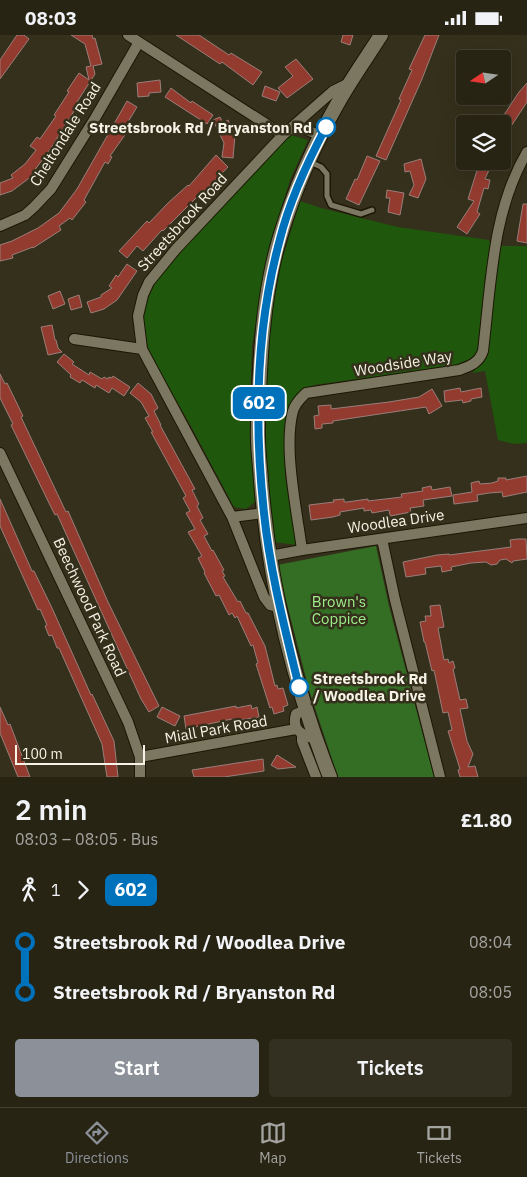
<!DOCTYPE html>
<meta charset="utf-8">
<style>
body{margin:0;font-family:"IBM Plex Sans",sans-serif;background:#333022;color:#f1f3f6;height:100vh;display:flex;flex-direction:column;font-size:19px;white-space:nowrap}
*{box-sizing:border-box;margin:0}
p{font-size:16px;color:#a4a4a0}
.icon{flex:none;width:28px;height:28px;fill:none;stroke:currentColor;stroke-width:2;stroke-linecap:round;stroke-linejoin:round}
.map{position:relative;height:742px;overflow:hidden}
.sheet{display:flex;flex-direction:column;background:#272414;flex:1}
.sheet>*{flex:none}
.badge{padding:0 10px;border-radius:8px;font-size:18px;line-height:32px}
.needle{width:32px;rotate:257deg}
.buttons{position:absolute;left:456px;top:15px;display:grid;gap:10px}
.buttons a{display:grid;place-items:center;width:55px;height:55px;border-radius:5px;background:#272414;box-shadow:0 5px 20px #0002,0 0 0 1px #434134;font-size:25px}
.scale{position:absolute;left:15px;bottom:12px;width:130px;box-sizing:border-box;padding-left:5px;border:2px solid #f6f3e7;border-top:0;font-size:14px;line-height:18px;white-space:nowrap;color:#f6f3e7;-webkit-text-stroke:4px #34301b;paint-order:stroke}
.map>.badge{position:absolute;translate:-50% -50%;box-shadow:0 0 0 2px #fff}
.legs{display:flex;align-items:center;gap:8px;height:55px;padding:0 15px;font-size:16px}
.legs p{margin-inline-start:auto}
.headline{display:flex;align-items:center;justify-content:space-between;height:85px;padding:0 15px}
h1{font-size:28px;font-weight:600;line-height:38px}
.action{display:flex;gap:10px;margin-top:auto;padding:10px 15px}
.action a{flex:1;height:58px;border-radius:5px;background:#8c9099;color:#fff;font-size:20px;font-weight:600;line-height:58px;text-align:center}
.action a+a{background:#333022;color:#f1f3f6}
ul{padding:0 15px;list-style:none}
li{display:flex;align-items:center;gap:18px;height:50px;font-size:19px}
li i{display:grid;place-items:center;width:8px;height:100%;margin:0 6px;background:currentColor}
li i::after{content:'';width:12px;height:12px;margin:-6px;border:4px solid;border-radius:50%;background:#272414}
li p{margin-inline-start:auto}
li:first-child i{background:linear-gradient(#0000 50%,currentColor 0)}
li:last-child i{background:linear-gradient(currentColor 50%,#0000 0)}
.status{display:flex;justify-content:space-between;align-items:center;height:35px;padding:0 25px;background:#272414;direction:ltr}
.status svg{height:14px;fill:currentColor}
.dock{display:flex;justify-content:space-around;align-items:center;height:70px;border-top:1px solid #434134;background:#272414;font-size:14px;color:#a4a4a0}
.dock a{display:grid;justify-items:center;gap:2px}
.dock .current{color:#8c9099}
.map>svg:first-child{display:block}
.green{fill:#1f570d}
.forest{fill:#336e24}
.building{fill:#943b30;stroke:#997e79}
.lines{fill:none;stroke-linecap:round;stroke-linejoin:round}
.lane-casing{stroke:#1c1704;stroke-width:8}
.street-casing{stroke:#1c1704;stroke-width:12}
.secondary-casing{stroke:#1c1704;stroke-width:16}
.lane{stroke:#7c7760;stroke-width:5}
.street{stroke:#7c7760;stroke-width:10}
.secondary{stroke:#7c7760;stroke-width:14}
.line-1-casing{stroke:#fff;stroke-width:11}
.line-1{stroke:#0072bc;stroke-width:8}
.stop-1-dot{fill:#fff;stroke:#0072bc;stroke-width:2.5}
.labels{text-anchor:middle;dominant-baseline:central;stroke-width:5;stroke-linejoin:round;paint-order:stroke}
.stop-label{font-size:15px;font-weight:bold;fill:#f6f3e7;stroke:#34301b;text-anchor:end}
.street-label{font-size:15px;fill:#f6f3e7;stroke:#34301b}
.park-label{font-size:15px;fill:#9fef8b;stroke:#34301b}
</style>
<div class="status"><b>08:03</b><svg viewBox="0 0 49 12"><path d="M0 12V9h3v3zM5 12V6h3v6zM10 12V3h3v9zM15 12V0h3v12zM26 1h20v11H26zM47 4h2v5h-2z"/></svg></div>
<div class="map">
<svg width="527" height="742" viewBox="0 0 527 742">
<rect width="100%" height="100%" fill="#34301b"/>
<path class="green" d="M 291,100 L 308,105 L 290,145 L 267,220 L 252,311 L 250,371 L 255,467 L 246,474 L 234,472 L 192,393 L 146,312 L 143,286 L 147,266 L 159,239 L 286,102 Z
M 300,166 L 321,173 L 398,192 L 489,205 L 491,211 L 479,318 L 467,329 L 314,350 L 294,364 L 287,382 L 285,441 L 297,510 L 273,507 L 263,379 L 268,299 L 281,228 Z
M 501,211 L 527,211 L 527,408 L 514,409 L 498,405 L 485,336 L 472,338 L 482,327 L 486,319 Z"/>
<path class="forest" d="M 376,511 L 389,571 L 434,742 L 338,742 L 309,655 L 277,530 Z"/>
<path class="building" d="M 17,0 L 24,0 L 29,4 L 0,44 L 0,25 Z
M 71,0 L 92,0 L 93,4 L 95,3 L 102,29 L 93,31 L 95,39 L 77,67 L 79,68 L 51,113 L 34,136 L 36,138 L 12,156 L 0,160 L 0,148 L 13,143 L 11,140 L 25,129 L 36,115 L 30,111 L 37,102 L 40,104 L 56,81 L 54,80 L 69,57 L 67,56 L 79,38 L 89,45 L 86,32 L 91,31 L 85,9 Z
M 176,0 L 199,0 L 229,20 L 231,18 L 262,37 L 253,50 L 222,27 L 220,29 Z
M 343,0 L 353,0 L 350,10 L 341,7 Z
M 425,0 L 439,0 L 422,44 L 386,125 L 376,121 L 401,65 L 399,64 L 412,35 L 409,34 Z
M 296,24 L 313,44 L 287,63 L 278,53 L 293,41 L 285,32 Z
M 160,45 L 161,57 L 149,58 L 149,61 L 138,62 L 137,48 Z
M 527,48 L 527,67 L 502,105 L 502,89 L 498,89 L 519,57 Z
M 265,51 L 280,57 L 276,66 L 262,61 Z
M 171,53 L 191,68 L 192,66 L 213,80 L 207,89 L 165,62 Z
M 127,66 L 137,72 L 123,95 L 127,97 L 110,121 L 112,122 L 108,129 L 105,127 L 84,165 L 86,167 L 72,185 L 70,183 L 59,191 L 61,195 L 33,213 L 33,212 L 12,220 L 13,223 L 0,226 L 0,210 L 12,206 L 38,193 L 59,178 L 77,154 Z
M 220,82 L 223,88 L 228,85 L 235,100 L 233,123 L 222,122 L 224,108 L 213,85 Z
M 216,120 L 228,132 L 202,159 L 201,158 L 163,196 L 162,195 L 143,216 L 137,211 L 127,223 L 119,216 L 147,186 L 149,188 L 168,168 L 188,150 L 189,151 Z
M 367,121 L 380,126 L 359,170 L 346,164 L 355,144 L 357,145 Z
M 421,124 L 426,144 L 418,163 L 409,160 L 414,150 L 410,136 L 405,137 L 404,129 Z
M 480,126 L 493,126 L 485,144 L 490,145 L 488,154 L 484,153 L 477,177 L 480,179 L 467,199 L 457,192 L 474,166 L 468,164 Z
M 387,155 L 404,158 L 400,180 L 388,177 L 390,163 L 386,163 Z
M 523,169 L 527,169 L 527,208 L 517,206 Z
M 127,229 L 137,236 L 117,265 L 104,274 L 91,278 L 87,267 L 101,262 L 101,260 L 112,253 L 109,251 L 116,240 L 118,242 Z
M 60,256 L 65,269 L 53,274 L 48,261 Z
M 79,260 L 82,272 L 71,275 L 68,264 Z
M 52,290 L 55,305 L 56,305 L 58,313 L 62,317 L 48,320 L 41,292 Z
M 64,319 L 74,327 L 72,329 L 89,340 L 90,337 L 102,344 L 104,342 L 108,344 L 109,342 L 112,343 L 113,341 L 130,352 L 124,361 L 112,353 L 109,358 L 96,350 L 95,353 L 82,345 L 80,348 L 70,342 L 71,340 L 57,327 Z
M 0,339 L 5,349 L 7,348 L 23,381 L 21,382 L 66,477 L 68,476 L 108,567 L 159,671 L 149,677 L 141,664 L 57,479 L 55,480 L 48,466 L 11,390 L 13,389 L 0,363 Z
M 138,348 L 151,359 L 158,373 L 154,376 L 161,390 L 160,390 L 195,454 L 192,455 L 199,469 L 197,471 L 203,483 L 200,485 L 208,499 L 204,501 L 212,516 L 213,515 L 224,535 L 222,536 L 225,541 L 223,542 L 238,567 L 240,566 L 246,578 L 248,578 L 265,611 L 275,651 L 277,650 L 278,654 L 283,653 L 288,670 L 283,672 L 284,676 L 274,679 L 272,672 L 270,673 L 256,629 L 258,628 L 253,610 L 251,611 L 237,581 L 235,583 L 232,578 L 229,580 L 219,560 L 216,561 L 204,538 L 205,537 L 198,523 L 202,521 L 188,497 L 195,494 L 186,478 L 190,476 L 183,463 L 186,461 L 151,397 L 153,397 L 145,383 L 149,381 L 141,367 L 130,358 Z
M 460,353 L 461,357 L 481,353 L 482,362 L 471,364 L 471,366 L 463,368 L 462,365 L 445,367 L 444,356 Z
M 432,354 L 442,371 L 429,379 L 426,372 L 333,386 L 333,388 L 322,389 L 322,393 L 315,394 L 314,381 L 319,380 L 318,371 L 331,370 L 331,374 L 389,367 L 419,362 Z
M 527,441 L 527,457 L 503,462 L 502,457 L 489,458 L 477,460 L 478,466 L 454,469 L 453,460 L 472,457 L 471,448 L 479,446 L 480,449 L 492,448 L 498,446 L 498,443 L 506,443 L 506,445 Z
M 431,451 L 432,455 L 450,452 L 452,461 L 423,465 L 424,471 L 410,473 L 411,477 L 390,481 L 389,475 L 372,478 L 371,475 L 364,476 L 364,473 L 340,477 L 340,480 L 333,482 L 311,485 L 309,470 L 334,467 L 333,465 L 344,464 L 344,467 L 347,467 L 368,464 L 368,466 L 402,462 L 401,459 L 423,456 L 422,453 Z
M 0,464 L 32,536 L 34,536 L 52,573 L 91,660 L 92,659 L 114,706 L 118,742 L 107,742 L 102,709 L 59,613 L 57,613 L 52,600 L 49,601 L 45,591 L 47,590 L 40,574 L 38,575 L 0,491 Z
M 517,504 L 526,504 L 527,524 L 513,526 L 512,528 L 506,524 L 500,525 L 497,529 L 491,530 L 486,527 L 471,528 L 451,532 L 452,535 L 442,537 L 441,531 L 425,533 L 426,539 L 406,542 L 403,527 L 437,520 L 449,519 L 449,520 L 511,512 L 510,505 Z
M 440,570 L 444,592 L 438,593 L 444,625 L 448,624 L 449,628 L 453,626 L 455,633 L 453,634 L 460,665 L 466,664 L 468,673 L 460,674 L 467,706 L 473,719 L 468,732 L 475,731 L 478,742 L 460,742 L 458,735 L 460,734 L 448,696 L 452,695 L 448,677 L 443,678 L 434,635 L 432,636 L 425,607 L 424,607 L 420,587 L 426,586 L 425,581 L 431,581 L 430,571 Z
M 251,670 L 252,674 L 257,672 L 259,682 L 233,686 L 233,684 L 227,685 L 186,694 L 184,681 L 236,671 L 236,673 Z
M 0,672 L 8,690 L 10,689 L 30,742 L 18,742 L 0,698 Z
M 162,672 L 180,681 L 175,691 L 157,682 Z
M 277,720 L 296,732 L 278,734 L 271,730 Z
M 263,724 L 264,736 L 224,742 L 194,742 L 192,735 Z"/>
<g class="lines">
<g class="lane-casing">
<path id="lane" d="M 310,127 L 321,132 L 327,139 L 327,161 L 331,170 L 361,179 L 372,175"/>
</g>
<g class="street-casing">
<path id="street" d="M 128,0 L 283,100
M 295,90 L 321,101
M 0,191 L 25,180 L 34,172 L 51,154 L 94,85 L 139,7
M 74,304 L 142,314
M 0,418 L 128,687 L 140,722 L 140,742
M 232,482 L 264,478
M 382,504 L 395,565 L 440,742
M 302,515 C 297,476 283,413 293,376 C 295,368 301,363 306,358 L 459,335 C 470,331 479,328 483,316 C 491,250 492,176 527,117
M 270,521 L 302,515 L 527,483
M 279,572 L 270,570 L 264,562 L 232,482 L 142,314 L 138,281 L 143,260 L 149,247 L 176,214 L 283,100 L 333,56 L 349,48
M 306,675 L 296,679 C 291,695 302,700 315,704
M 302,699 L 302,706 L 316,742
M 140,722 L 296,694"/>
</g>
<g class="secondary-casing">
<path id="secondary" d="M 330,742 C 293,648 269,547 261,446 C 260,428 257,410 258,392 C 258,374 259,355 260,337 C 262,292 267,245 280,202 C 294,156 315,108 339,66 C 352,43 367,22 381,0"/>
</g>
<use href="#lane" class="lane"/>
<use href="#street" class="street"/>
<use href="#secondary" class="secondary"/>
</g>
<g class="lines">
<g class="line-1-casing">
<path id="line-1" d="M 299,652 C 285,594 270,537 264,478 C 254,387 256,292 280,204 C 289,168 308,126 326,92"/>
</g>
<use href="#line-1" class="line-1"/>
</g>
<g class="stop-1-dot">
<circle cx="326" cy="92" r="9"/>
<circle cx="299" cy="652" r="9"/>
</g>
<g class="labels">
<g class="stop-label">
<text x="312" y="92">Streetsbrook Rd / Bryanston Rd</text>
<text x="313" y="643" text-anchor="start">Streetsbrook Rd<tspan x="313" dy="17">/ Woodlea Drive</tspan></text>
</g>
<g class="street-label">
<text transform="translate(65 99) rotate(-58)">Cheltondale Road</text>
<text transform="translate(182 187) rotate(-48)">Streetsbrook Road</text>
<text transform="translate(403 328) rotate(-9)">Woodside Way</text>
<text transform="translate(396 486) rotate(-8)">Woodlea Drive</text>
<text transform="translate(90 572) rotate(65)">Beechwood Park Road</text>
<text transform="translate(216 694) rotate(-10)">Miall Park Road</text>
</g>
<g class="park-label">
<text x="339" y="566">Brown's<tspan x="339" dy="17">Coppice</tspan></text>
</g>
</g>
</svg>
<div class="buttons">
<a><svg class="needle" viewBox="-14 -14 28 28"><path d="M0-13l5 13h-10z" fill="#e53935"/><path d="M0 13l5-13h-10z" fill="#a4a4a0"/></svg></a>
<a><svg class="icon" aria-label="layers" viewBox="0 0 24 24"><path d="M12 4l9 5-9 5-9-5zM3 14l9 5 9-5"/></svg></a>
</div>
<div class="scale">100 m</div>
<b class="badge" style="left:259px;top:368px;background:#0072bc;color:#fff">602</b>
</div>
<section class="sheet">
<div class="headline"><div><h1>2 min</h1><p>08:03 – 08:05 · Bus</p></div><b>£1.80</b></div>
<div class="legs"><svg class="icon" aria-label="walk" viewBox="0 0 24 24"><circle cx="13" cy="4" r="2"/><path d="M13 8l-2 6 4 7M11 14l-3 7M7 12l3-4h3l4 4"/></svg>1<svg class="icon" aria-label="forward" viewBox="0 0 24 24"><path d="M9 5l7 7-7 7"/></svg><b class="badge" style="background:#0072bc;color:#fff">602</b></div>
<ul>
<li><i style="color:#0072bc"></i><b>Streetsbrook Rd / Woodlea Drive</b><p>08:04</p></li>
<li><i style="color:#0072bc"></i><b>Streetsbrook Rd / Bryanston Rd</b><p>08:05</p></li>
</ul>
<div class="action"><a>Start</a><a>Tickets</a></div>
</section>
<nav class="dock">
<a class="current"><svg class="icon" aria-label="directions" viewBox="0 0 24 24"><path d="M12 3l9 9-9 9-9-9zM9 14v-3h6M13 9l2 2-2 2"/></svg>Directions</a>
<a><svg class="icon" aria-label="map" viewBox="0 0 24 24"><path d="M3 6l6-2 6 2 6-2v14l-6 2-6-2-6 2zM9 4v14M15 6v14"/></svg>Map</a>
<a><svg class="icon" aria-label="tickets" viewBox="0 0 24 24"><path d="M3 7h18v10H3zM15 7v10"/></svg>Tickets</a>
</nav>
